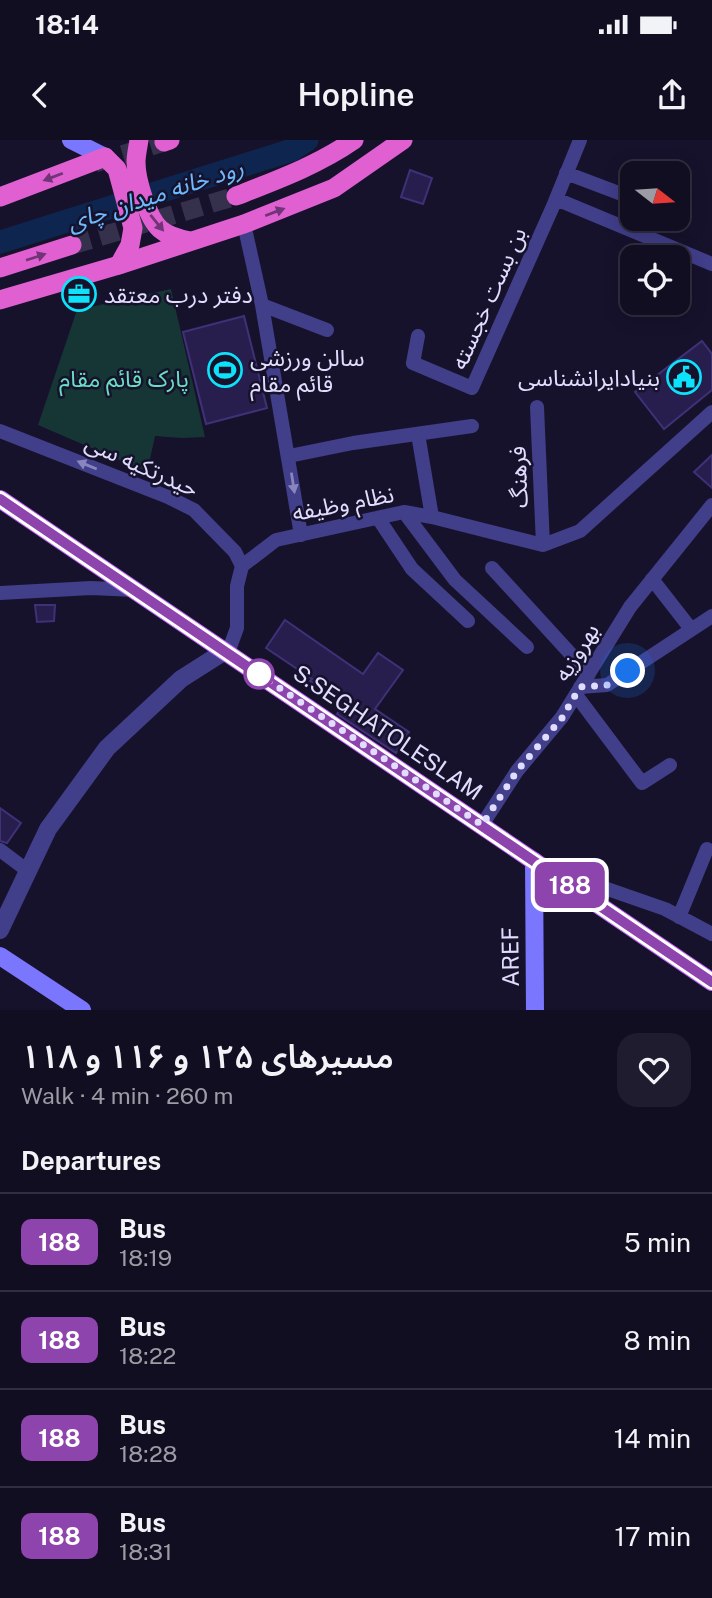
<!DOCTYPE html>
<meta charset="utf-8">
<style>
body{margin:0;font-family:"Public Sans","Noto Sans Arabic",sans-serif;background:#1e1c2e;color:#f1f3f6;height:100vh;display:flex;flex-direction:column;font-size:26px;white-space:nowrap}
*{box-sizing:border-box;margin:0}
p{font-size:23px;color:#9c9ca5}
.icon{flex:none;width:38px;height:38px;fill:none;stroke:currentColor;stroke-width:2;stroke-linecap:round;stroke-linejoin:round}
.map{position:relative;height:870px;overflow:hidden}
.sheet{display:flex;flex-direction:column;background:#110e21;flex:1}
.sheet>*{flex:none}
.badge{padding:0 14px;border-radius:10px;font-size:24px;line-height:46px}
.needle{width:46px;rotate:107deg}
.controls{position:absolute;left:620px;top:21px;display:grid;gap:14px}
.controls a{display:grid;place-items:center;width:70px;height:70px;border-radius:14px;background:#110e21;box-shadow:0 4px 18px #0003,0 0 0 2px #302e3f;font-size:35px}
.you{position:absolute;width:35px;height:35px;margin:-18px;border:5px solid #fff;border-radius:50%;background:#1a73e8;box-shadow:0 0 0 10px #1a73e833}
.map>.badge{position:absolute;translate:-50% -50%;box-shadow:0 0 0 4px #fff}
h2{padding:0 21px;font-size:26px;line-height:63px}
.round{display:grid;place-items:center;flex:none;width:74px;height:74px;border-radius:21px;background:#1e1c2e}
.headline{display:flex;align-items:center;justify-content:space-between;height:119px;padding:0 21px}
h1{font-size:33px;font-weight:600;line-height:52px}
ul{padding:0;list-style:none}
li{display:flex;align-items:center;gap:21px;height:98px;padding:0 21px;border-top:2px solid #302e3f}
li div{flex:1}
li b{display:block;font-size:26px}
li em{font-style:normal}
li .badge{min-width:77px;font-weight:700;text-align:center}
.status{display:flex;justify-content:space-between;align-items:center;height:49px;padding:0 35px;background:#110e21;direction:ltr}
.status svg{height:19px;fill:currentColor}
header{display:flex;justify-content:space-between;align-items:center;height:91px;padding:0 21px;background:#110e21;font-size:32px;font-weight:600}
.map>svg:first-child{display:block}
.green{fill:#153635}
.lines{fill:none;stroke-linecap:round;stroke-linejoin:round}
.river{stroke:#0e264f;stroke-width:23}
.building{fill:#281e4d;stroke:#3f3178;stroke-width:2}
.trunk-tunnel{stroke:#35304c;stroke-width:19;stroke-dasharray:19 10;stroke-linecap:butt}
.minor{stroke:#413e8a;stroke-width:14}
.tertiary{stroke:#413e8a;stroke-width:18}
.secondary{stroke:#7a76fd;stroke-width:18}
.primary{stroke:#c566fd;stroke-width:18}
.trunk{stroke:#e060d2;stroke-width:19}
.trunk-bridge{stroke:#e060d2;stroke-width:19}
.oneway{fill:#713577}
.oneway2{fill:#8986be}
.line-casing{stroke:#fff;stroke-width:16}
.line{stroke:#8e44ad;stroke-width:10}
.walk{stroke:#e1ddfe;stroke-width:7;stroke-dasharray:0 12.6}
.stop-dot{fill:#fff;stroke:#8e44ad;stroke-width:3.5}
.labels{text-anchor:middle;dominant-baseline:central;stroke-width:5;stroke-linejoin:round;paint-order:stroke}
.poi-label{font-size:23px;fill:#e1ddfe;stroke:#17122c;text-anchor:start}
.street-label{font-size:23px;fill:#e1ddfe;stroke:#17122c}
.park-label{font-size:23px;fill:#68dfc2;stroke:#17122c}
.water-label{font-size:24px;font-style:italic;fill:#6db9fd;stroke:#17122c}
</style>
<div class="status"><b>18:14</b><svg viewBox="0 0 49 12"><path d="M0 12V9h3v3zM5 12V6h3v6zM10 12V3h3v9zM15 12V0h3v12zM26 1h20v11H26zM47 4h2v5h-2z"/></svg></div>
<header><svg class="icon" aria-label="back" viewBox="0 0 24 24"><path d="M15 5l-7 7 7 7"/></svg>Hopline<svg class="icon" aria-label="share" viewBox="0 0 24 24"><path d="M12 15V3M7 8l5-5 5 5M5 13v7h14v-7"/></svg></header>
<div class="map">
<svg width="712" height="870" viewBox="0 0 712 870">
<rect width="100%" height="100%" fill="#17122c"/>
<path class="green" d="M 171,149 L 205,297 L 182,298 L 155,296 L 147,332 L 38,285 L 77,170 Z"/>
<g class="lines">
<path class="river" d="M 0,102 L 292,10 L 307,0"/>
</g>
<path class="building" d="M 410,30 L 432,38 L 423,64 L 401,57 Z
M 244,176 L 267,268 L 206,284 L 183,192 Z
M 702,201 L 712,214 L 712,250 L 664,289 L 635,252 Z
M 712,315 L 712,348 L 694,332 Z
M 35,465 L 55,465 L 54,481 L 37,482 Z
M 285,480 L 363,534 L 378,513 L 403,530 L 375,569 L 409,592 L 396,613 L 337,574 L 343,565 L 310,541 L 312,539 L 266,508 Z
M 0,668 L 21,683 L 7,703 L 0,701 Z"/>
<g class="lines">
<path class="trunk-tunnel" d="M 95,23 L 164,2
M 72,105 L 236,56"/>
<path class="minor" d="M 566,33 L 632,58
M 556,59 L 712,124
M 244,84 L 262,165 L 301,395
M 262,165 L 327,190
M 418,196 L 413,223 L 472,248 L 554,64 L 580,0
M 537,267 L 543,405
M 0,291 L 168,357 L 194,370 L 235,412 L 242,426 L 237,446 L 237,488 L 230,507 L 225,511
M 418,294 L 432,377
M 289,316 L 353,303 L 472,286
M 404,372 L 455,440 L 527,507
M 378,378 L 412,429 L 468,481
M 543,405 L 580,391 L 712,272
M 242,426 L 276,400 L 404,372 L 432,377 L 543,405
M 492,428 L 589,534
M 652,439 L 691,489
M 0,453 L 91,448 L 135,450
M 580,547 L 607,545 L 712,476
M 576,555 L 642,643 L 670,625
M 482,685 L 517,631 L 562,577 L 630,467 L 712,365
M 0,710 L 28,731
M 565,742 L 570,736 L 665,769 L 712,794
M 679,777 L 707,709"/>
<path class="tertiary" d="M 0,790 L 48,689 L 107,608 L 181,539 L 225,511"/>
<path class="secondary" d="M 71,0 L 105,17
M 534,721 L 535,870
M 0,816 L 82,870"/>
<path class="primary" d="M 0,359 L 712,842"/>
<path class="trunk" d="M 164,2 L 170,0
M 236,56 C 277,40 318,25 354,0
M 0,57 L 105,17
M 0,128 L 72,105
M 0,160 L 119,125 L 244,84 L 334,48 L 403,0"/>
<path class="trunk-bridge" d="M 139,0 C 138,7 136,15 136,22 C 136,39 147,77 160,89 C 168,96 179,99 190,101
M 105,17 L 117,29 L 133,88 L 130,105 L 119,125"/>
</g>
<defs><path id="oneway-solid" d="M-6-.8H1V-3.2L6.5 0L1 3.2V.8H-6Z" transform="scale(1.75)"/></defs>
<g class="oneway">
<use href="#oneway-solid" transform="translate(53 37) rotate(159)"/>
<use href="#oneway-solid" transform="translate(275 72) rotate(-21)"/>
<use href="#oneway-solid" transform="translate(157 83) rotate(51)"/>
<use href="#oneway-solid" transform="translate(36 117) rotate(-18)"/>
</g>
<g class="oneway2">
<use href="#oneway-solid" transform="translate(87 325) rotate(-158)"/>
<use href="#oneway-solid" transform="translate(293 343) rotate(81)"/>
</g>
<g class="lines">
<g class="line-casing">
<path id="line" d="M 0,359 L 712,842"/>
</g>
<use href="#line" class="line"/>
<path class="walk" d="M 259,534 L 482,685 L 517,631 L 562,578 L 580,547 L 607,545 L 628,531"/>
</g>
<defs>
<g id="office-ring" transform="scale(1.75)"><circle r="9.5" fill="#17122c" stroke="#0de2fb" stroke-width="1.5"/><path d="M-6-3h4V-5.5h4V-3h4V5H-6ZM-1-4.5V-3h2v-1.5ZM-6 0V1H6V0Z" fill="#0de2fb"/></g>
<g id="stadium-ring" transform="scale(1.75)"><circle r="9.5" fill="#17122c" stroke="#0de2fb" stroke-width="1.5"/><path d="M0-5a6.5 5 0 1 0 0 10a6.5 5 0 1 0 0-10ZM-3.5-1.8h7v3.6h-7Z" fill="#0de2fb"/></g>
<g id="civic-ring" transform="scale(1.75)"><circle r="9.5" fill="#17122c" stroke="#0de2fb" stroke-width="1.5"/><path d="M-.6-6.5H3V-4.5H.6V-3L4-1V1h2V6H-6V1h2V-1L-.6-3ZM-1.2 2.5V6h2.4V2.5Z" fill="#0de2fb"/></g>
</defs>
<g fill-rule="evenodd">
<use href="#office-ring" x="79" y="154"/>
<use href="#stadium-ring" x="225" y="230"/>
<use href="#civic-ring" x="684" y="237"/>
</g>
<circle class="stop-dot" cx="259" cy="534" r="14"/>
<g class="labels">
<g class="poi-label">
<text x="104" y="154">دفتر درب معتقد</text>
<text x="250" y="217">سالن ورزشی<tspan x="250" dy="26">قائم مقام</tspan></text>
<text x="660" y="237" text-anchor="end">بنیادایرانشناسی</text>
</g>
<g class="street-label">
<text transform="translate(488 158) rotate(-66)">بن بست خجسته</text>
<text transform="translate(142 325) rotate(24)">حیدرتکیه سی</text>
<text transform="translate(518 337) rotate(-92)">فرهنگ</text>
<text transform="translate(343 363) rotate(-11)">نظام وظیفه</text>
<text transform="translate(576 512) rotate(-58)">بهروزیه</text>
<text transform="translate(388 592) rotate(34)">S.SEGHATOLESLAM</text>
<text transform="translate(510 817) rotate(-91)">AREF</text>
</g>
<g class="park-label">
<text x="124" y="238">پارک قائم مقام</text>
</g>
<g class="water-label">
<text transform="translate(155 54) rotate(-18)">رود خانه میدان چای</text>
</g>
</g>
</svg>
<div class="controls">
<a><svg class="needle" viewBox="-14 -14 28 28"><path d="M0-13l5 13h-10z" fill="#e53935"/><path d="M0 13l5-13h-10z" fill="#9c9ca5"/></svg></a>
<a><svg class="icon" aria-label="locate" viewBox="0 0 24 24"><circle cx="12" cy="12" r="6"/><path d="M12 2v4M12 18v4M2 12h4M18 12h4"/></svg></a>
</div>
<div class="you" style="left:628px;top:531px"></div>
<b class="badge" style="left:570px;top:745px;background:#8e44ad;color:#fff">188</b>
</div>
<section class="sheet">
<div class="headline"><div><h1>مسیرهای ۱۲۵ و ۱۱۶ و ۱۱۸</h1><p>Walk · 4 min · 260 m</p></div><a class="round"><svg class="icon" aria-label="heart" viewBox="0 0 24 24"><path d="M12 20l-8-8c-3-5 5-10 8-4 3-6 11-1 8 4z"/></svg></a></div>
<h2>Departures</h2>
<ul>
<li><span class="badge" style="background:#8e44ad;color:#fff">188</span><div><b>Bus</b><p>18:19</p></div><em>5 min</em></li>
<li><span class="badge" style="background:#8e44ad;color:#fff">188</span><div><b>Bus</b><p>18:22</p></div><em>8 min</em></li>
<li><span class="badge" style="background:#8e44ad;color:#fff">188</span><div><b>Bus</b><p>18:28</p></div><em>14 min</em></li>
<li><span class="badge" style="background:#8e44ad;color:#fff">188</span><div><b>Bus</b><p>18:31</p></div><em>17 min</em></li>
</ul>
</section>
